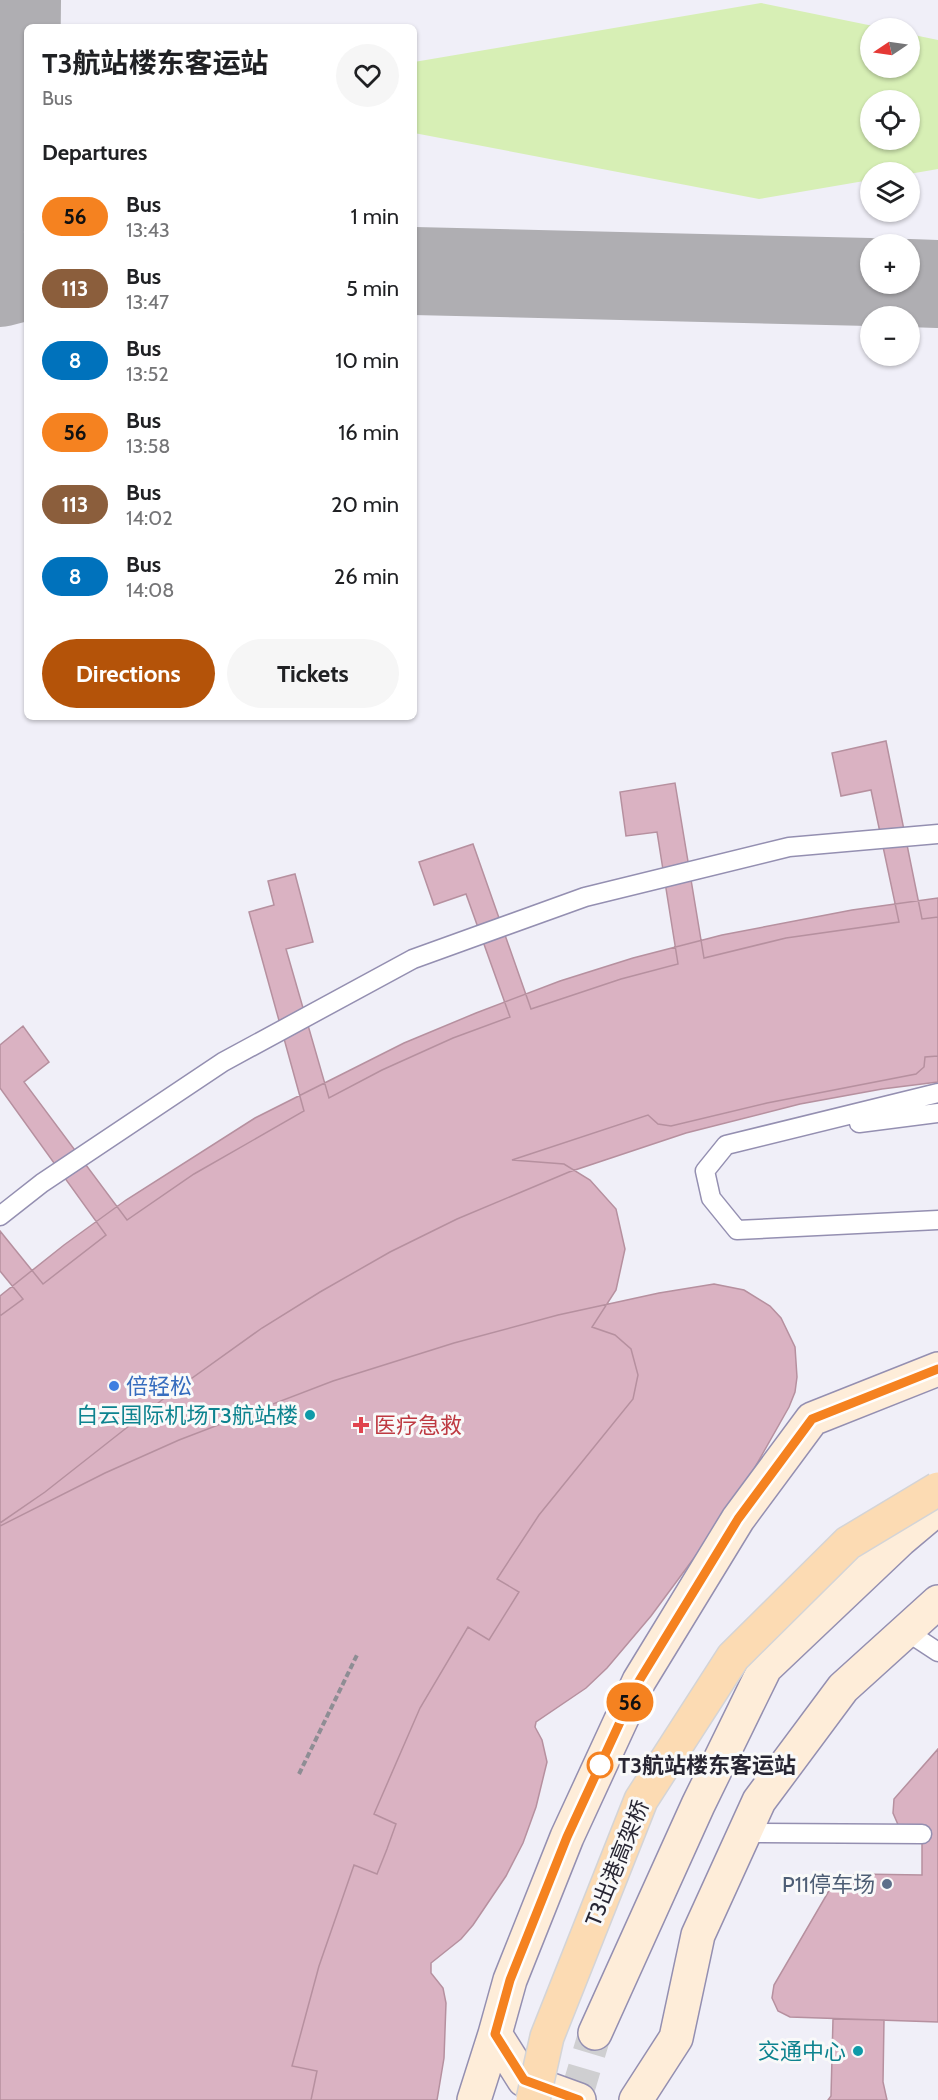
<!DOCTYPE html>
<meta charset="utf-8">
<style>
body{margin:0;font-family:Cabin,"Noto Sans SC",sans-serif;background:#f6f6f6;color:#202124;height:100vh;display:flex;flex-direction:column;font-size:22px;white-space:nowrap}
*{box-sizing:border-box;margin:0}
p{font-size:20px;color:#757577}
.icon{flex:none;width:33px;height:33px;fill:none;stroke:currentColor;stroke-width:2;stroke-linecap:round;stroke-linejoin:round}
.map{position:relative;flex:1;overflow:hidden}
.sheet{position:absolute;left:24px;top:24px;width:393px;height:696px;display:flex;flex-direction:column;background:#fff;border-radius:9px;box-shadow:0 2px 4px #0004}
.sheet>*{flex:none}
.badge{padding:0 12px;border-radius:20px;font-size:21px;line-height:39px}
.needle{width:39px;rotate:257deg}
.controls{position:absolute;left:860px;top:18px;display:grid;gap:12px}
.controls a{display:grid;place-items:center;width:60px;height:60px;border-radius:50%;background:#fff;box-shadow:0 2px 4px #0004;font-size:30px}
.map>.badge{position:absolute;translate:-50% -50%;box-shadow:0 0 0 3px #fff}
h2{padding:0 18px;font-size:22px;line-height:54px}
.round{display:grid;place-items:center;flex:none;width:63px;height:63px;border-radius:32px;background:#f6f6f6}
.overview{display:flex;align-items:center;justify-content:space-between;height:102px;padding:0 18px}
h1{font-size:28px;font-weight:700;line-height:45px}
.primary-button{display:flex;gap:12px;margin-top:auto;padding:12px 18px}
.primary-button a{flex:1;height:69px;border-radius:36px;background:#b45309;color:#fff;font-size:24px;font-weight:700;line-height:69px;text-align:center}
.primary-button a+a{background:#f6f6f6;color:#202124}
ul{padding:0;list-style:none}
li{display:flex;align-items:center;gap:18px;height:72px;padding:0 18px}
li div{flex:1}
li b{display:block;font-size:22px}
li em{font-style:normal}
li .badge{min-width:66px;font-weight:700;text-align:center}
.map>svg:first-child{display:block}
.built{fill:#f0eff8;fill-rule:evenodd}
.green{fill:#d7efb5;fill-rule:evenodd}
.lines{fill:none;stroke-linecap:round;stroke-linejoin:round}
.taxiway{stroke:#afaeb2;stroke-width:88}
.building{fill:#dab2c2;stroke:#b6909f;stroke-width:1.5}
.secondary-tunnel{stroke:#cfcfd1;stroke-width:33;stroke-dasharray:33 16;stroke-linecap:butt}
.lane-casing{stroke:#948fb1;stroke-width:21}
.secondary-casing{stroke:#948fb1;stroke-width:36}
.path{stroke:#8e8d94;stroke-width:4;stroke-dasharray:6 3;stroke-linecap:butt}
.lane{stroke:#fff;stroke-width:18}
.secondary{stroke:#feedd9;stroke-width:33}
.primary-bridge-casing{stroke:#d4d4d6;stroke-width:36;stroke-linecap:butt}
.primary-bridge{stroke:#fcdbb3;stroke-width:33}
.line-casing{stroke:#fff;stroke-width:14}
.line{stroke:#f58220;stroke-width:9}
.shop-dot{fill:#3f7fe0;stroke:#f9f9f9;stroke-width:2}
.culture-dot{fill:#0f9aa8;stroke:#f9f9f9;stroke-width:2}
.health-dot{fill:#e0444e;stroke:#f9f9f9;stroke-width:2}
.stop-dot{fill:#fff;stroke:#f58220;stroke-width:3}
.service-dot{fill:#5c6f8a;stroke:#f9f9f9;stroke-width:2}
.labels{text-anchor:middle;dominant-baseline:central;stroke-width:6;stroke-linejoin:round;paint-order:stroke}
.shop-label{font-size:22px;fill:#366cbe;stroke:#f9f9f9;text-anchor:start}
.culture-label{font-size:22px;fill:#0d838f;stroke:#f9f9f9;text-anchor:end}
.health-label{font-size:22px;fill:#be3a42;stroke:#f9f9f9;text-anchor:start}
.stop-label{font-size:22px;font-weight:bold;fill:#282633;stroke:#f9f9f9;text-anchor:start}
.street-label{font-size:22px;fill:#282633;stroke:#f9f9f9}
.service-label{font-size:22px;fill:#4e5e75;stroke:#f9f9f9;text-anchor:end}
</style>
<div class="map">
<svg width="938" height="2100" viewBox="0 0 938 2100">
<rect width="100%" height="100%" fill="#f9f9f9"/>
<path class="built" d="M 0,0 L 938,0 L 938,2100 L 0,2100 ZM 27,27 L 414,27 L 414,717 L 27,717 ZM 870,28 L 909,28 L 909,68 L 870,68 ZM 870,100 L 909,100 L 909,140 L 870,140 ZM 870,172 L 909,172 L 909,212 L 870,212 ZM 870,244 L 909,244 L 909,284 L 870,284 ZM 870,316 L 909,316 L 909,356 L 870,356 Z"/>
<path class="green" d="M 761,3 L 883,28 L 870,28 L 870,68 L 909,68 L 909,34 L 938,40 L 938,169 L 909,174 L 870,172 L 870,180 L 759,199 L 414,133 L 414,62 ZM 870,100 L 909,100 L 909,140 L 870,140 Z"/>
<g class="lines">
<path class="taxiway" d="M 16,99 L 17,0
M 0,195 L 14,161 L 19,125 L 16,99 L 27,138
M 414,271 L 870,282
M 0,283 L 27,276
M 909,283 L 938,284"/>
</g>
<path class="building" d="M 886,741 L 922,919 L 938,917 L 938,1056 L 925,1057 L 924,1067 L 916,1074 L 767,1103 L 671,1126 L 658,1124 L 648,1115 L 512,1160 L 564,1164 L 590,1180 L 616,1209 L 625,1249 L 616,1290 L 592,1327 L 615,1335 L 631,1349 L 638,1375 L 633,1399 L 539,1515 L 497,1579 L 519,1592 L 489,1640 L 468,1627 L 420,1708 L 374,1814 L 396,1824 L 387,1849 L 377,1874 L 354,1865 L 319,1966 L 292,2066 L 317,2071 L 311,2100 L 0,2100 L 0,1316 L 23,1299 L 0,1271 L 0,1231 L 43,1284 L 106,1235 L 0,1088 L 0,1045 L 23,1026 L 49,1062 L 24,1082 L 127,1220 L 194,1174 L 304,1111 L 249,912 L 274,905 L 268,881 L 295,874 L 313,942 L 286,949 L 329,1098 L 382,1070 L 453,1038 L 510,1017 L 466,894 L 434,905 L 419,862 L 473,844 L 531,1009 L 621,979 L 678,964 L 657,832 L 626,836 L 620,792 L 675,783 L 704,958 L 786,938 L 899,922 L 871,790 L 841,796 L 832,753 Z
M 938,898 L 938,1082 L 882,1089 L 800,1104 L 686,1133 L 569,1172 L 457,1219 L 390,1252 L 320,1292 L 262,1328 L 167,1396 L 45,1492 L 0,1523 L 0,1296 L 64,1245 L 126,1200 L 255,1118 L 404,1043 L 476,1013 L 560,981 L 633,958 L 722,935 L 852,910 Z
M 714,1284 L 744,1290 L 770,1306 L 781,1318 L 795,1347 L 797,1377 L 795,1392 L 789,1407 L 750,1476 L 717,1527 L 651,1616 L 607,1668 L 586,1688 L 536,1722 L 535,1727 L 542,1740 L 547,1762 L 536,1807 L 523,1843 L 506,1876 L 473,1925 L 461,1939 L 431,1963 L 431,1973 L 443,1988 L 446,2003 L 444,2058 L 437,2100 L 0,2100 L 0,1526 L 105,1473 L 179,1440 L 333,1381 L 454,1343 L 558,1315 L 659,1293 Z
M 938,1749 L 938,2022 L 790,2017 L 778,2011 L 772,1998 L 774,1985 L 830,1889 L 843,1878 L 857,1874 L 922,1875 L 922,1834 L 899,1827 L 893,1813 L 894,1799 Z
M 833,2019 L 884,2020 L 883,2082 L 887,2100 L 828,2100 L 831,2096 Z
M 833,2019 L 884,2020 L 883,2082 L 887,2100 L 828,2100 L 831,2096 Z"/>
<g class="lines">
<path class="secondary-tunnel" d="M 575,2100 L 595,2033"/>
<g class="lane-casing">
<path id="lane" d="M 938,1093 L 726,1145 L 705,1171 L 711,1198 L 737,1230 L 938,1220
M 859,1123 L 938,1113
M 0,1216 L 42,1183 L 223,1062 L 413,959 L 585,897 L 789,847 L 938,834
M 906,1631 L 938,1652
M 744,1833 L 922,1834"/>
</g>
<g class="secondary-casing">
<path id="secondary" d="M 595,2033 L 698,1805 L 765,1668 L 900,1540 L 938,1508
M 474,2100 L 495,2034
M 579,2100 L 524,2080 L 495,2034 L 510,1980 L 567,1837 L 639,1681 L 738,1519 L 812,1419 L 938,1369
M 636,2100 L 676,2038 L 698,1935 L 759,1801 L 843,1688 L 938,1602"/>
</g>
<path class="path" d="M 299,1774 L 357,1655"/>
<use href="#lane" class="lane"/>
<use href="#secondary" class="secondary"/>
<g class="primary-bridge-casing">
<path id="primary-bridge" d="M 533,2100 L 547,2037 L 641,1800 L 733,1657 L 848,1543 L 938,1489"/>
</g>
<use href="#primary-bridge" class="primary-bridge"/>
</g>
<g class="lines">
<g class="line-casing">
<path id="line" d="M 579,2100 L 524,2080 L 495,2034 L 510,1980 L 567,1837 L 639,1681 L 738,1519 L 812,1419 L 938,1369"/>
</g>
<use href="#line" class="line"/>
</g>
<circle class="shop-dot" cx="114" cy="1386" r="6"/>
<g class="culture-dot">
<circle cx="310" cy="1415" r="6"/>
<circle cx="858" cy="2051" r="6"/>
</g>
<path class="health-dot" d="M358 1416h6v6h6v6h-6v6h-6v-6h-6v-6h6z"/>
<circle class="stop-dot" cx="600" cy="1765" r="12"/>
<circle class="service-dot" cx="887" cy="1884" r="6"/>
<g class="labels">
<g class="shop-label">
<text x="126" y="1386">倍轻松</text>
</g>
<g class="culture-label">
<text x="298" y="1415">白云国际机场T3航站楼</text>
<text x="846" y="2051">交通中心</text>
</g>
<g class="health-label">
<text x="374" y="1425">医疗急救</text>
</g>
<g class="stop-label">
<text x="618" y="1765">T3航站楼东客运站</text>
</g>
<g class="street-label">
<text transform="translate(617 1863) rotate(-68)">T3出港高架桥</text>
</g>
<g class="service-label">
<text x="875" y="1884">P11停车场</text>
</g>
</g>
</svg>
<div class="controls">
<a><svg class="needle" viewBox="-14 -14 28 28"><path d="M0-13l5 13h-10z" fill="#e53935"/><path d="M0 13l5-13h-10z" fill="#757577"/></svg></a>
<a><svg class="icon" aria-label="locate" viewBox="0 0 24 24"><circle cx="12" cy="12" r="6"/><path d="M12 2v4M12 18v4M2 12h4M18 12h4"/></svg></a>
<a><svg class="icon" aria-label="layers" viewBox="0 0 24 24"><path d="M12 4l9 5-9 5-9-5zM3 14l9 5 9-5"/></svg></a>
<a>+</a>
<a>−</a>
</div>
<b class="badge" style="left:630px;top:1702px;background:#f58220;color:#111">56</b>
<section class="sheet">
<div class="overview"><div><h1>T3航站楼东客运站</h1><p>Bus</p></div><a class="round"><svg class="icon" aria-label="heart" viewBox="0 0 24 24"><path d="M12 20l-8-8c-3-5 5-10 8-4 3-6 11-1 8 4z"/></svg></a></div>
<h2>Departures</h2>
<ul>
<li><span class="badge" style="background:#f58220;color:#111">56</span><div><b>Bus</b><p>13:43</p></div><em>1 min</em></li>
<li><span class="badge" style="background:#8b5e3c;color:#fff">113</span><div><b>Bus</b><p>13:47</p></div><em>5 min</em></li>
<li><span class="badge" style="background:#0072bc;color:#fff">8</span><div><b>Bus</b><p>13:52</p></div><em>10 min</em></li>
<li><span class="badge" style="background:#f58220;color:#111">56</span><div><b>Bus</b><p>13:58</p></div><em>16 min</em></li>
<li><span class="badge" style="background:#8b5e3c;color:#fff">113</span><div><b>Bus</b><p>14:02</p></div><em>20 min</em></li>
<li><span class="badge" style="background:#0072bc;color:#fff">8</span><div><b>Bus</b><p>14:08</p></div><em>26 min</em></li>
</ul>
<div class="primary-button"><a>Directions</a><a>Tickets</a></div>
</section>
</div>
